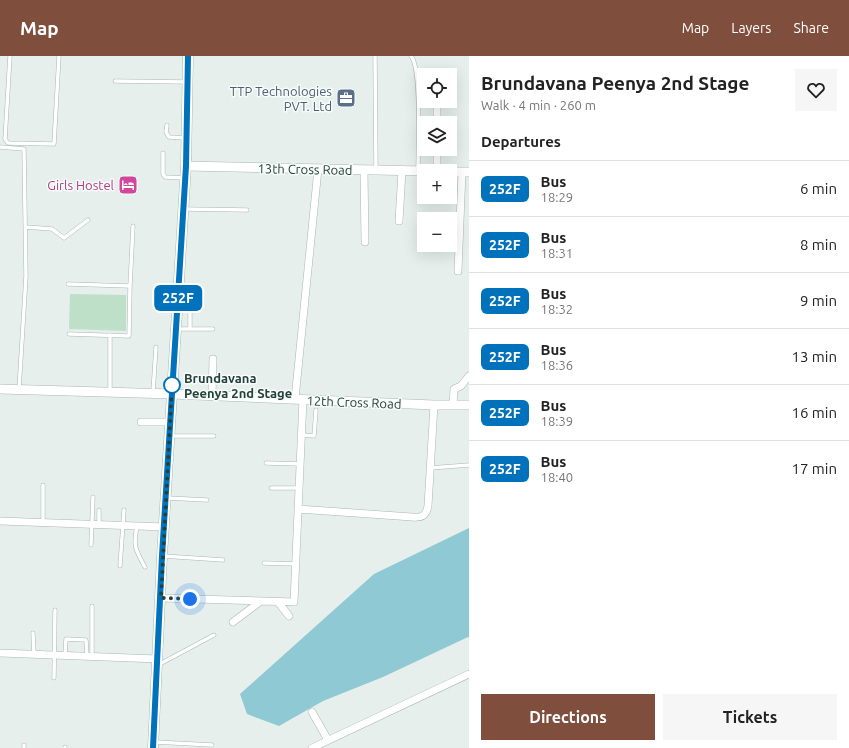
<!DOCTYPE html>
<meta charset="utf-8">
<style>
body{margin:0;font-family:Ubuntu,sans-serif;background:#f6f6f6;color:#222;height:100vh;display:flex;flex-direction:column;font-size:15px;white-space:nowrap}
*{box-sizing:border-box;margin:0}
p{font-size:13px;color:#767676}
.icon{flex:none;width:22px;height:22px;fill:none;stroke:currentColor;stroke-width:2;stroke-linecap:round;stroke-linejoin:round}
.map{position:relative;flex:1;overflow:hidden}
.panel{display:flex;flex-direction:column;background:#fff;width:380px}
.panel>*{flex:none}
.badge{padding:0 8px;border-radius:6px;font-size:14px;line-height:26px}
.fabs{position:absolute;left:417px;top:12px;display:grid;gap:8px}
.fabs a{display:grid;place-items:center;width:40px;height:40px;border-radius:0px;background:#fff;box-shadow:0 4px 16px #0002;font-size:20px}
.you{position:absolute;width:20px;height:20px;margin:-10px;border:3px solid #fff;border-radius:50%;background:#1a73e8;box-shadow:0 0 0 6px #1a73e833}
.map>.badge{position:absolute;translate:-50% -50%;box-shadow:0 0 0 2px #fff}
h2{padding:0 12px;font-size:15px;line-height:36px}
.round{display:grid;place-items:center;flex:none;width:42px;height:42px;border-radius:0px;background:#f6f6f6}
.head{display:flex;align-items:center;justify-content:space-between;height:68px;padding:0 12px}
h1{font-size:19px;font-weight:700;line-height:30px}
.action{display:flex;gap:8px;margin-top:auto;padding:8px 12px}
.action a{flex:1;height:46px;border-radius:0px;background:#804e3d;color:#fff;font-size:16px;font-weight:700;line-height:46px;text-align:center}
.action a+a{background:#f6f6f6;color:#222}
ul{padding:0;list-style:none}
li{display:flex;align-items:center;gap:12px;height:56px;padding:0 12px;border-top:1px solid #e0e0e0}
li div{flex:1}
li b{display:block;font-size:15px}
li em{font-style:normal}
li .badge{min-width:44px;font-weight:700;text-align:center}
header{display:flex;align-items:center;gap:24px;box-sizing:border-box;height:56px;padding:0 20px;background:#804e3d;color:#fff}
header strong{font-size:19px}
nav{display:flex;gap:22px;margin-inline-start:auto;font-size:14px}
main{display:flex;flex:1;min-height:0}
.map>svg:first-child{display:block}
.green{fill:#bfe0c8}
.water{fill:#8ec9d4}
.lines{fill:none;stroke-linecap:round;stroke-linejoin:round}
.service-casing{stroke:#a8b8b2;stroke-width:4.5}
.minor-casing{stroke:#a8b8b2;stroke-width:8}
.tertiary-casing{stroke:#a8b8b2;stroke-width:10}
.secondary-casing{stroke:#a4bbb3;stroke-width:11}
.service{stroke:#fff;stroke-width:3.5}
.minor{stroke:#fff;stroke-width:7}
.tertiary{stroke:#fff;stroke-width:9}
.secondary{stroke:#fff;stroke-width:10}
.line-casing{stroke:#fff;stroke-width:9}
.line{stroke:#0072bc;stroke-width:6}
.walk{stroke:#24423a;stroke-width:4;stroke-dasharray:0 7.2}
.stop-dot{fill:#fff;stroke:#0072bc;stroke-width:2}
.labels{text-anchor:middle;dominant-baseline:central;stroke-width:3;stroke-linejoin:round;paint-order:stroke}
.service-label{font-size:13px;fill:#4e5e75;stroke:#f7fbf9;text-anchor:end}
.street-label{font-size:13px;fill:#24423a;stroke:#f7fbf9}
.hotel-label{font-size:13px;fill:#b23c85;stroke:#f7fbf9;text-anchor:end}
.stop-label{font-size:13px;font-weight:bold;fill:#24423a;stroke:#f7fbf9;text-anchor:start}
</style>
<header>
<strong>Map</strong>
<nav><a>Map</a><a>Layers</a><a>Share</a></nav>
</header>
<main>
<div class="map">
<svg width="469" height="692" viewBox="0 0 469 692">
<rect width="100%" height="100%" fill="#e6efeb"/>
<path class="green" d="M 70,238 L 126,239 L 126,275 L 69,273 Z"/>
<path class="water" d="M 469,472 L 469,582 L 468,581 L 383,621 L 323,645 L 279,670 L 247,658 L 240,638 L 374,518 Z"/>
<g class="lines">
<g class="service-casing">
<path id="service" d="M 10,0 L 5,83 L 8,87 L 54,88 L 59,0
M 375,0 L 376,113
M 411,0 C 422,12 418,94 418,114
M 115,25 L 187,26
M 167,69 L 166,76 L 169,81 L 186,82
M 0,91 L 24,93 L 26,220 L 19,333
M 163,97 L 163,118 L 165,121 L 184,122
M 184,153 L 247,154
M 26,171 L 52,173 L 64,182 L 88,164
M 68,228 L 130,230 L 129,280 L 69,278
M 130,230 L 133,170
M 177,273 L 213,273
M 190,273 L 190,235
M 110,335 L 110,279
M 153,336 L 156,291
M 301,379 L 314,380 L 316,354
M 171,380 L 214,380
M 266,407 L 300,408
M 430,412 L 469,409
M 43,429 L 43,467
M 271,432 L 299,432
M 167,442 L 207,444
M 99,454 L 99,469
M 137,470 C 133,491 135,493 145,511
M 91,489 L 93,441
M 163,500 L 223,504
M 264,507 L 296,508
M 120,510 L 124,454
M 92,550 L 92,600
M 33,577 L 34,598
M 65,599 L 66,583 L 86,584 L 87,600
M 158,609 L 214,579
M 54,622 L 55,554
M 155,686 L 212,689
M 65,691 L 65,692
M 24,692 L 24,689"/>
</g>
<g class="minor-casing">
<path id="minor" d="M 437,52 L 437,67
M 437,93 L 437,115
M 364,114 L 365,186
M 399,165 L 402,115
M 458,215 L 462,116
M 212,340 L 213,303
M 295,343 L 318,113
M 453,349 L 454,333 L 461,330 L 469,320
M 141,366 L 170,366
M 298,453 L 412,461 C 422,462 426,460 428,450 L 434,349
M 0,465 L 165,471
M 161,542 L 294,546 L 303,343
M 278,546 L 289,560
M 233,566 L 261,545
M 0,597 L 158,603
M 312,656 L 328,684
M 312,692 L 469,618"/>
</g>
<g class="tertiary-casing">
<path id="tertiary" d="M 186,110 L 424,115
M 450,116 L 469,116
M 0,333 L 172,338 L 434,349 L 469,349"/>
</g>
<g class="secondary-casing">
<path id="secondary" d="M 153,692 L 162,500 L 186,110 L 188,0"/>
</g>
<use href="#service" class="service"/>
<use href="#minor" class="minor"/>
<use href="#tertiary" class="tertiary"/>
<use href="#secondary" class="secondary"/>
</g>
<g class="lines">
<g class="line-casing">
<path id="line" d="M 153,692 L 162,500 L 186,110 L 188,0"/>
</g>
<use href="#line" class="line"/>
<path class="walk" d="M 172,329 L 161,542 L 190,543"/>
</g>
<defs>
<g id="office-square" transform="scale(1)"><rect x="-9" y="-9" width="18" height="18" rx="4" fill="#5c6f8a" stroke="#f7fbf9"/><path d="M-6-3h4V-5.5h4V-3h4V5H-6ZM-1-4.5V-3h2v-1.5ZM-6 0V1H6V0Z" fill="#fff"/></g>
<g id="hotel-square" transform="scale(1)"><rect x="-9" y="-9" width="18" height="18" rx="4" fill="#d1479c" stroke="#f7fbf9"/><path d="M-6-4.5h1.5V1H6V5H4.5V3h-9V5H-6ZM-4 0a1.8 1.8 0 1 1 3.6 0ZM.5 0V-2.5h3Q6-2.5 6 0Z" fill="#fff"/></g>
</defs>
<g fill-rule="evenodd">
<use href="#office-square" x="346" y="42"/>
<use href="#hotel-square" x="128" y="129"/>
</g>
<circle class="stop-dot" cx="172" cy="329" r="8"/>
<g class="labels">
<g class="service-label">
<text x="332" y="35">TTP Technologies<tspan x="332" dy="15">PVT. Ltd</tspan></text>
</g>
<g class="street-label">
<text transform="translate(305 113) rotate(1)">13th Cross Road</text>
<text transform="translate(354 346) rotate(2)">12th Cross Road</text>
</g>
<g class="hotel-label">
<text x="114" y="129">Girls Hostel</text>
</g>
<g class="stop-label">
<text x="184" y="322">Brundavana<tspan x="184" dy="15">Peenya 2nd Stage</tspan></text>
</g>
</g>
</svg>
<div class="fabs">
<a><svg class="icon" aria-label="locate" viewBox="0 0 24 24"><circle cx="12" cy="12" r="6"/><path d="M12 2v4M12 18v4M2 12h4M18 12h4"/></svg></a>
<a><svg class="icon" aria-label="layers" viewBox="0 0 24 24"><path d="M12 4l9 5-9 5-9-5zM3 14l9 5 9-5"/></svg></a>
<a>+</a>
<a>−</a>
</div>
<div class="you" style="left:190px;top:543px"></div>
<b class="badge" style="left:178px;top:242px;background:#0072bc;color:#fff">252F</b>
</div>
<section class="panel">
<div class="head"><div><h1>Brundavana Peenya 2nd Stage</h1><p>Walk · 4 min · 260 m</p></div><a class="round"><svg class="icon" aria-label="heart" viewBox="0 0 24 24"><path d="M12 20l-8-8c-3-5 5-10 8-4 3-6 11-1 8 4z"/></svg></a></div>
<h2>Departures</h2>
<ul>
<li><span class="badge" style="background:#0072bc;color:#fff">252F</span><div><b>Bus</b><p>18:29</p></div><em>6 min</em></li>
<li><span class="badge" style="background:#0072bc;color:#fff">252F</span><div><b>Bus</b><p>18:31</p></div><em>8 min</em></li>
<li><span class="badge" style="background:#0072bc;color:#fff">252F</span><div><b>Bus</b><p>18:32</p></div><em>9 min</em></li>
<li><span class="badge" style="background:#0072bc;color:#fff">252F</span><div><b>Bus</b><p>18:36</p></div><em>13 min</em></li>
<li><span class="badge" style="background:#0072bc;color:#fff">252F</span><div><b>Bus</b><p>18:39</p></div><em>16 min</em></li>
<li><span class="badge" style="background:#0072bc;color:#fff">252F</span><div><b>Bus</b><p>18:40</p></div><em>17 min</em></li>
</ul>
<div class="action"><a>Directions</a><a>Tickets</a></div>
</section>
</main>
